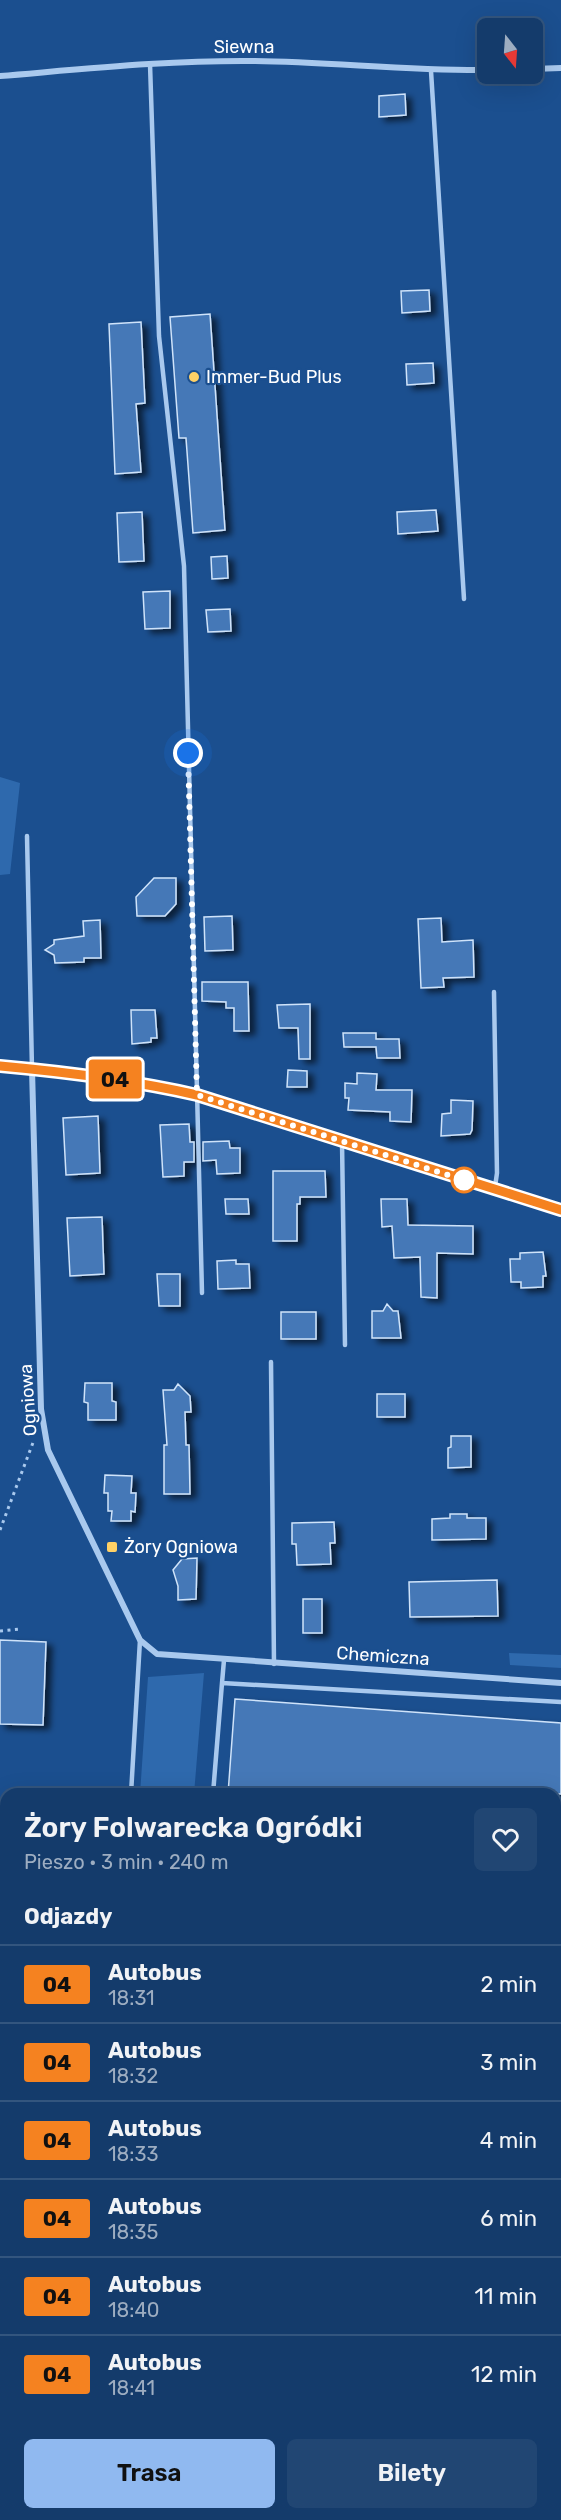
<!DOCTYPE html>
<html lang="pl">
<meta charset="utf-8">
<style>
body{margin:0;font-family:Rubik,sans-serif;background:#214673;color:#f1f3f6;height:100vh;display:flex;flex-direction:column;font-size:22px;white-space:nowrap}
*{box-sizing:border-box;margin:0}
p{font-size:20px;color:#9dadc1}
.icon{flex:none;width:33px;height:33px;fill:none;stroke:currentColor;stroke-width:2;stroke-linecap:round;stroke-linejoin:round}
.map{position:relative;flex:1;overflow:hidden}
.sheet{position:absolute;left:0px;top:1788px;width:561px;height:732px;display:flex;flex-direction:column;background:#143b6b;border-radius:18px 18px 0 0;box-shadow:0 6px 24px #0002,0 0 0 2px #33557e}
.sheet>*{flex:none}
.badge{padding:0 12px;border-radius:4px;font-size:21px;line-height:39px}
.needle{width:39px;rotate:163deg}
.fabs{position:absolute;left:477px;top:18px;display:grid;gap:12px}
.fabs a{display:grid;place-items:center;width:66px;height:66px;border-radius:9px;background:#143b6b;box-shadow:0 6px 24px #0002,0 0 0 2px #33557e;font-size:30px}
.you{position:absolute;width:30px;height:30px;margin:-15px;border:4px solid #fff;border-radius:50%;background:#1a73e8;box-shadow:0 0 0 9px #1a73e833}
.map>.badge{position:absolute;translate:-50% -50%;box-shadow:0 0 0 3px #fff}
h2{padding:0 24px;font-size:22px;line-height:54px}
.round{display:grid;place-items:center;flex:none;width:63px;height:63px;border-radius:9px;background:#214673}
.overview{display:flex;align-items:center;justify-content:space-between;height:102px;padding:0 24px}
h1{font-size:28px;font-weight:600;line-height:45px}
.cta{display:flex;gap:12px;margin-top:auto;padding:12px 24px}
.cta a{flex:1;height:69px;border-radius:9px;background:#90b9f0;color:#111;font-size:24px;font-weight:600;line-height:69px;text-align:center}
.cta a+a{background:#214673;color:#f1f3f6}
ul{padding:0;list-style:none}
li{display:flex;align-items:center;gap:18px;height:78px;padding:0 24px;border-top:2px solid #33557e}
li div{flex:1}
li b{display:block;font-size:22px}
li em{font-style:normal}
li .badge{min-width:66px;font-weight:700;text-align:center}
.map>svg:first-child{display:block}
.green{fill:#2e69ad}
.water{fill:#3c6290;stroke:#9cc4f0;stroke-width:1.5}
.building{fill:#4478b7;stroke:#cfe3fa;stroke-width:1.5;filter:url(#shadow)}
.lines{fill:none;stroke-linecap:round;stroke-linejoin:round}
.path{stroke:#a9c9ee;stroke-width:3;stroke-dasharray:3 4.5;stroke-linecap:butt}
.service{stroke:#a9c9ee;stroke-width:4.5}
.minor{stroke:#a9c9ee;stroke-width:6}
.tertiary{stroke:#a9c9ee;stroke-width:10}
.line-casing{stroke:#fff;stroke-width:14}
.line{stroke:#f58220;stroke-width:9}
.walk{stroke:#fff;stroke-width:6;stroke-dasharray:0 10.8}
.poi-dot{fill:#ffd166;stroke:#1b4f8f;stroke-width:2}
.stop-dot{fill:#fff;stroke:#f58220;stroke-width:3}
.labels{text-anchor:middle;dominant-baseline:central;stroke-width:4.5;stroke-linejoin:round;paint-order:stroke}
.street-label{font-size:18px;fill:#fff;stroke:#1b4f8f}
.poi-label{font-size:18px;fill:#fff;stroke:#1b4f8f;text-anchor:start}
</style>
<div class="map">
<svg width="561" height="2520" viewBox="0 0 561 2520">
<defs>
<filter id="shadow"><feDropShadow dx="6" dy="4" stdDeviation="3" flood-color="#0009"/></filter>
</defs>
<rect width="100%" height="100%" fill="#1b4f8f"/>
<path class="green" d="M 0,777 L 20,783 L 10,874 L 0,875 Z
M 509,1653 L 561,1655 L 561,1668 L 510,1665 Z
M 204,1673 L 194,1794 L 140,1794 L 148,1677 Z
M 0,1947 L 6,1947 L 6,2358 L 0,2273 Z
M 17,2514 L 183,2514 L 184,2520 L 18,2520 Z"/>
<path class="water" d="M 0,2273 L 6,2358 L 6,2514 L 17,2514 L 17,2520 L 0,2520 Z"/>
<path class="building" d="M 405,94 L 406,115 L 379,117 L 379,96 Z
M 429,290 L 430,311 L 402,313 L 401,291 Z
M 210,314 L 225,530 L 193,533 L 186,438 L 179,438 L 170,317 Z
M 141,322 L 145,403 L 136,404 L 141,472 L 115,474 L 109,324 Z
M 433,363 L 434,383 L 407,385 L 406,364 Z
M 436,510 L 438,531 L 398,534 L 397,512 Z
M 142,512 L 144,561 L 119,562 L 117,513 Z
M 227,556 L 228,578 L 212,579 L 211,557 Z
M 170,591 L 170,628 L 145,629 L 143,592 Z
M 230,609 L 231,631 L 208,632 L 206,610 Z
M 154,878 L 176,878 L 176,904 L 165,916 L 137,916 L 136,897 Z
M 232,916 L 233,950 L 205,951 L 204,917 Z
M 441,918 L 442,942 L 473,940 L 474,977 L 443,978 L 444,987 L 421,988 L 418,919 Z
M 100,920 L 101,958 L 84,958 L 84,962 L 55,963 L 54,955 L 45,950 L 54,944 L 54,940 L 84,936 L 83,921 Z
M 202,982 L 248,982 L 249,1031 L 234,1031 L 234,1008 L 226,1008 L 226,1002 L 202,1001 Z
M 310,1004 L 310,1059 L 299,1059 L 298,1028 L 279,1028 L 277,1005 Z
M 131,1010 L 155,1010 L 157,1038 L 151,1038 L 151,1042 L 132,1044 Z
M 343,1033 L 376,1033 L 376,1039 L 399,1039 L 400,1058 L 377,1058 L 376,1047 L 344,1047 Z
M 288,1070 L 307,1071 L 307,1087 L 287,1087 Z
M 357,1073 L 377,1074 L 376,1090 L 412,1090 L 411,1122 L 390,1121 L 390,1112 L 348,1110 L 349,1098 L 345,1098 L 345,1083 L 357,1084 Z
M 451,1100 L 473,1101 L 472,1130 L 470,1134 L 441,1136 L 442,1114 L 451,1113 Z
M 98,1116 L 100,1173 L 66,1175 L 63,1118 Z
M 189,1124 L 190,1142 L 194,1142 L 194,1162 L 184,1162 L 184,1176 L 163,1177 L 160,1125 Z
M 229,1141 L 230,1148 L 240,1148 L 240,1173 L 217,1174 L 216,1160 L 203,1161 L 203,1142 Z
M 273,1171 L 325,1171 L 326,1197 L 300,1197 L 300,1204 L 297,1204 L 297,1241 L 273,1241 Z
M 225,1199 L 248,1199 L 249,1214 L 226,1214 Z
M 381,1199 L 407,1199 L 408,1225 L 473,1226 L 473,1254 L 437,1253 L 437,1298 L 421,1297 L 420,1257 L 394,1258 L 392,1226 L 382,1227 Z
M 102,1217 L 104,1274 L 70,1276 L 67,1218 Z
M 543,1252 L 546,1276 L 543,1276 L 543,1287 L 521,1288 L 521,1282 L 511,1282 L 510,1259 L 520,1259 L 520,1253 Z
M 236,1260 L 236,1264 L 249,1264 L 250,1288 L 218,1289 L 217,1261 Z
M 157,1274 L 180,1274 L 180,1306 L 159,1306 Z
M 387,1304 L 393,1311 L 398,1311 L 401,1338 L 372,1338 L 372,1311 L 383,1311 Z
M 281,1312 L 316,1312 L 316,1339 L 281,1339 Z
M 85,1383 L 112,1383 L 112,1401 L 116,1402 L 116,1420 L 88,1420 L 88,1403 L 84,1402 Z
M 178,1384 L 190,1396 L 191,1412 L 185,1412 L 186,1445 L 189,1445 L 190,1494 L 164,1494 L 164,1445 L 167,1445 L 163,1390 L 174,1390 Z
M 377,1394 L 405,1394 L 405,1417 L 377,1417 Z
M 451,1436 L 471,1436 L 471,1467 L 448,1468 L 448,1448 L 451,1447 Z
M 105,1475 L 132,1476 L 131,1493 L 136,1493 L 135,1512 L 131,1511 L 131,1521 L 111,1521 L 112,1511 L 108,1511 L 108,1493 L 104,1493 Z
M 450,1514 L 467,1514 L 467,1518 L 486,1518 L 486,1539 L 432,1540 L 432,1519 L 450,1518 Z
M 334,1522 L 335,1543 L 330,1543 L 331,1564 L 297,1565 L 296,1544 L 292,1544 L 292,1523 Z
M 197,1558 L 196,1599 L 178,1600 L 178,1586 L 173,1570 L 182,1559 Z
M 497,1580 L 498,1616 L 410,1617 L 409,1582 Z
M 303,1599 L 322,1599 L 322,1633 L 303,1633 Z
M 0,1640 L 46,1642 L 43,1725 L 0,1724 Z
M 235,1699 L 561,1723 L 561,1794 L 228,1794 Z"/>
<g class="lines">
<path class="path" d="M 0,1530 L 34,1440
M 0,1631 L 21,1629
M 191,2514 L 193,2520
M 74,2520 L 76,2514"/>
<path class="service" d="M 150,64 L 159,336 L 184,566 L 202,1293
M 431,71 L 464,599
M 27,836 L 32,1069
M 494,992 L 497,1173 L 495,1187
M 342,1141 L 345,1345
M 271,1362 L 274,1664
M 222,1683 L 224,1660
M 131,1794 L 140,1640
M 213,1794 L 222,1683 L 561,1702
M 555,1994 L 561,1995
M 555,2385 L 561,2252
M 555,2445 L 561,2458"/>
<path class="minor" d="M 532,69 L 561,68
M 0,76 C 85,69 170,60 255,61 C 333,62 410,71 488,70
M 32,1069 L 41,1409 L 48,1450 L 140,1640 L 157,1654 L 561,1683"/>
<path class="tertiary" d="M 0,1066 C 66,1072 132,1080 197,1095 L 561,1210"/>
</g>
<g class="lines">
<g class="line-casing">
<path id="line" d="M 0,1066 C 66,1072 132,1080 197,1095 L 561,1210"/>
</g>
<use href="#line" class="line"/>
<path class="walk" d="M 188,753 L 197,1095 L 464,1180"/>
</g>
<g class="poi-dot">
<circle cx="194" cy="377" r="6"/>
<rect x="106" y="1541" width="12" height="12" rx="3"/>
</g>
<circle class="stop-dot" cx="464" cy="1180" r="12"/>
<g class="labels">
<g class="street-label">
<text x="244" y="47">Siewna</text>
<text transform="translate(28 1400) rotate(-94)">Ogniowa</text>
<text transform="translate(383 1656) rotate(4)">Chemiczna</text>
</g>
<g class="poi-label">
<text x="206" y="377">Immer-Bud Plus</text>
<text x="124" y="1547">Żory Ogniowa</text>
</g>
</g>
</svg>
<div class="fabs">
<a><svg class="needle" viewBox="-14 -14 28 28"><path d="M0-13l5 13h-10z" fill="#e53935"/><path d="M0 13l5-13h-10z" fill="#9dadc1"/></svg></a>
</div>
<div class="you" style="left:188px;top:753px"></div>
<b class="badge" style="left:115px;top:1079px;background:#f58220;color:#111">04</b>
<section class="sheet">
<div class="overview"><div><h1>Żory Folwarecka Ogródki</h1><p>Pieszo · 3 min · 240 m</p></div><a class="round"><svg class="icon" aria-label="heart" viewBox="0 0 24 24"><path d="M12 20l-8-8c-3-5 5-10 8-4 3-6 11-1 8 4z"/></svg></a></div>
<h2>Odjazdy</h2>
<ul>
<li><span class="badge" style="background:#f58220;color:#111">04</span><div><b>Autobus</b><p>18:31</p></div><em>2 min</em></li>
<li><span class="badge" style="background:#f58220;color:#111">04</span><div><b>Autobus</b><p>18:32</p></div><em>3 min</em></li>
<li><span class="badge" style="background:#f58220;color:#111">04</span><div><b>Autobus</b><p>18:33</p></div><em>4 min</em></li>
<li><span class="badge" style="background:#f58220;color:#111">04</span><div><b>Autobus</b><p>18:35</p></div><em>6 min</em></li>
<li><span class="badge" style="background:#f58220;color:#111">04</span><div><b>Autobus</b><p>18:40</p></div><em>11 min</em></li>
<li><span class="badge" style="background:#f58220;color:#111">04</span><div><b>Autobus</b><p>18:41</p></div><em>12 min</em></li>
</ul>
<div class="cta"><a>Trasa</a><a>Bilety</a></div>
</section>
</div>
